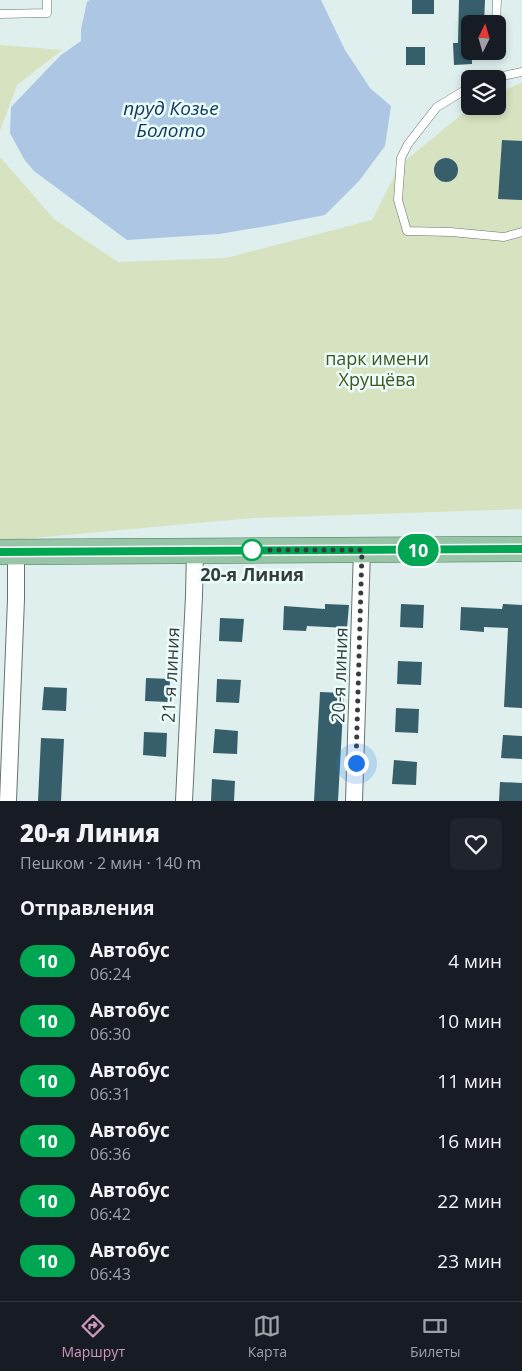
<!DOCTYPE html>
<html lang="ru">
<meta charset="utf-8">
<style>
body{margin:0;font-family:"Open Sans",sans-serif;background:#20242c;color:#f1f3f6;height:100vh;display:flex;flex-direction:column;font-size:19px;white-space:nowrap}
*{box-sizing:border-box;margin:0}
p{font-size:16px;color:#9ea1a6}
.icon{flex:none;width:28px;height:28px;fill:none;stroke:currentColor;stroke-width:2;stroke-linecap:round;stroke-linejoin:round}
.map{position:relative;height:801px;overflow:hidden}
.drawer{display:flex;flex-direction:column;background:#171b24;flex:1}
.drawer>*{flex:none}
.badge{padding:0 10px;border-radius:16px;font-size:18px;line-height:32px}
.needle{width:32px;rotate:5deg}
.controls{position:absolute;left:461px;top:15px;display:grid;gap:10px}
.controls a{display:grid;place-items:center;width:45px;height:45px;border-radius:8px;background:#171b24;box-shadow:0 2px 8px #0003;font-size:25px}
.you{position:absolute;width:25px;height:25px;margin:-12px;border:4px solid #fff;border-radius:50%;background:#1a73e8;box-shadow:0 0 0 8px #1a73e833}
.map>.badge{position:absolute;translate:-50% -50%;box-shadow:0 0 0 2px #fff}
h2{padding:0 20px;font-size:19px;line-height:45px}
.round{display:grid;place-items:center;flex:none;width:52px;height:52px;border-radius:8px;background:#20242c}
.headline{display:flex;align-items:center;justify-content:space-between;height:85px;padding:0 20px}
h1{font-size:24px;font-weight:800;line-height:38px}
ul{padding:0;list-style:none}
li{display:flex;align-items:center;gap:15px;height:60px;padding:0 20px}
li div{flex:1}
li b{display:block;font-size:19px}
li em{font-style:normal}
li .badge{min-width:55px;font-weight:700;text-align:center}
.tabs{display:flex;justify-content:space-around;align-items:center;height:70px;border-top:1px solid #363941;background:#171b24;font-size:14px;color:#9ea1a6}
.tabs a{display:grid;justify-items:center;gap:2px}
.tabs .current{color:#d097bc}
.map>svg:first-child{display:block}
.green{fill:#d7e2c0}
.water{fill:#adc6e3}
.building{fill:#375f6b}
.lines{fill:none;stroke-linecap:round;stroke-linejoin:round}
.lane-casing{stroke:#657472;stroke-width:9}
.street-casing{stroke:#657472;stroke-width:18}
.primary-casing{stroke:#487a5b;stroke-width:26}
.lane{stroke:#fff;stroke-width:8}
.street{stroke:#fff;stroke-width:16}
.primary{stroke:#98c4a7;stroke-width:25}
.line-casing{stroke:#fff;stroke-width:11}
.line{stroke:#00a651;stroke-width:8}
.walk{stroke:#353c3b;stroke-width:5;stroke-dasharray:0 9}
.stop-dot{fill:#fff;stroke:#00a651;stroke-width:2.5}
.labels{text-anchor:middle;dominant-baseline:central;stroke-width:5;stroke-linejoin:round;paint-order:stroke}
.park-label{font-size:18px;fill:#47541d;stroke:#ebfdfa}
.stop-label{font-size:18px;font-weight:bold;fill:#353c3b;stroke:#ebfdfa}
.street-label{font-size:18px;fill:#353c3b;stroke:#ebfdfa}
.water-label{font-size:19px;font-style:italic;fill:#0e355a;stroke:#ebfdfa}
</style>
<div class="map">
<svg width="522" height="801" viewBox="0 0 522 801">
<rect width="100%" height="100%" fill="#deefed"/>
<path class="green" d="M 0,45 L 62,50 L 17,85 L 0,131 Z
M 521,83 L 522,83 L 522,509 L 252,518 L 0,541 L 0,157 L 54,219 L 118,262 L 226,258 L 372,220 L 400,165 L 472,106 L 498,106 L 498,93 Z"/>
<path class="water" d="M 90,0 L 321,0 L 345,50 L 370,88 L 391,106 L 385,146 L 359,181 L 325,215 L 273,225 L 219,234 L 127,240 L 34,171 L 24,159 L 10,133 L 11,107 L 61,55 L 81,41 L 81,29 L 87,2 Z"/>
<path class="building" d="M 412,0 L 434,0 L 434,14 L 412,14 Z
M 459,0 L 485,0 L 484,24 L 470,24 L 470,51 L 472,51 L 472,64 L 454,65 L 453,43 L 458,43 Z
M 406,47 L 425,47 L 425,65 L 406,65 Z
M 502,140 L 522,141 L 522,200 L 498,199 Z
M434 170a12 12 0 1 1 24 0a12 12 0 1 1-24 0Z
M 325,604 L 349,605 L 347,628 L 307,626 L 306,631 L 283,630 L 284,606 L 325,609 Z
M 401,604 L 424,605 L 423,628 L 400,627 Z
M 503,604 L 522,605 L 522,708 L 504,707 L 508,628 L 484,627 L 484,632 L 460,630 L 461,607 L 502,609 Z
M 220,618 L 244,619 L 242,642 L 219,641 Z
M 398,661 L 422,662 L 421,685 L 397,684 Z
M 146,678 L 170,679 L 169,702 L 145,701 Z
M 217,679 L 241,680 L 239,703 L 216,702 Z
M 44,687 L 67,688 L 66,711 L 42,710 Z
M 320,692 L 344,693 L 338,801 L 314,801 Z
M 396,708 L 419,709 L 418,733 L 395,732 Z
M 215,729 L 238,731 L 237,754 L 213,753 Z
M 144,732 L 167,733 L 166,757 L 143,755 Z
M 503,735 L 522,736 L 522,759 L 501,758 Z
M 41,738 L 64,739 L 61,801 L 38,801 Z
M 394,760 L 417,762 L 416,785 L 392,784 Z
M 212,779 L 235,781 L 234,801 L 211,801 Z
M 500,782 L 522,783 L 522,801 L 499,801 Z"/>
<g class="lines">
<g class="lane-casing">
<path id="lane" d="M 0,14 L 47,13 L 47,0
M 496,24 L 497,0
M 488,79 L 522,72
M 470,87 L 437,107 L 408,144 L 401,158 L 398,200 L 407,231 L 451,232 L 504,237 L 522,232"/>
</g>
<g class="street-casing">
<path id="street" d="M 8,801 L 16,599 L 16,551
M 184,801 L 194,596 L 195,551
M 354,801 L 362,550"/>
</g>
<g class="primary-casing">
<path id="primary" d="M 0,552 L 522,549"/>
</g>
<use href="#lane" class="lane"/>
<use href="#street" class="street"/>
<use href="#primary" class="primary"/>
</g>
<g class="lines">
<g class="line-casing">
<path id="line" d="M 0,552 L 522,549"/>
</g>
<use href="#line" class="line"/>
<path class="walk" d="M 252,550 L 362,550 L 356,763"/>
</g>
<circle class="stop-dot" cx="252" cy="550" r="10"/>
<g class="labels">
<g class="park-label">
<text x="377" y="358">парк имени<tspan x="377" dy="21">Хрущёва</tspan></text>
</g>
<g class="stop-label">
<text x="252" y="574">20-я Линия</text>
</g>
<g class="street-label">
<text transform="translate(170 675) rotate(-87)">21-я линия</text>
<text transform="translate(339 675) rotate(-88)">20-я линия</text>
</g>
<g class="water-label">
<text x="171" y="108">пруд Козье<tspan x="171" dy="22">Болото</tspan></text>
</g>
</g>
</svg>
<div class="controls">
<a><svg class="needle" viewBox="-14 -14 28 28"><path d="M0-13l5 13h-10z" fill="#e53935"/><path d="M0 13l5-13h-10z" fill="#9ea1a6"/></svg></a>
<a><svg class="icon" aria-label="layers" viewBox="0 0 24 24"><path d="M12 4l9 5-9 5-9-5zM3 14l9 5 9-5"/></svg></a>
</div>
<div class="you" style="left:356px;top:763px"></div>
<b class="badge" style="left:418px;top:550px;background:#00a651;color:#fff">10</b>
</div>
<section class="drawer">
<div class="headline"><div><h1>20-я Линия</h1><p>Пешком · 2 мин · 140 m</p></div><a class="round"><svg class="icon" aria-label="heart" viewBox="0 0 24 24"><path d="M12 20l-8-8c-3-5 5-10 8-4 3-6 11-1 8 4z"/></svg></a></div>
<h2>Отправления</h2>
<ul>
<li><span class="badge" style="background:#00a651;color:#fff">10</span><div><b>Автобус</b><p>06:24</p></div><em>4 мин</em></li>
<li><span class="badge" style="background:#00a651;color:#fff">10</span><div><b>Автобус</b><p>06:30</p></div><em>10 мин</em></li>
<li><span class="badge" style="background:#00a651;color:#fff">10</span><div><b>Автобус</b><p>06:31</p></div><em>11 мин</em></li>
<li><span class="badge" style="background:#00a651;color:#fff">10</span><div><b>Автобус</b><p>06:36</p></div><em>16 мин</em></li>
<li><span class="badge" style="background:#00a651;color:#fff">10</span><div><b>Автобус</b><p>06:42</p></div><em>22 мин</em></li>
<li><span class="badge" style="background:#00a651;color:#fff">10</span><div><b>Автобус</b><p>06:43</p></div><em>23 мин</em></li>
</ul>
</section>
<nav class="tabs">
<a class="current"><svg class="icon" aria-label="directions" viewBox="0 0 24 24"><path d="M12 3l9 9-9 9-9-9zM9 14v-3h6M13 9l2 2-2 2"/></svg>Маршрут</a>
<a><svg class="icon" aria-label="map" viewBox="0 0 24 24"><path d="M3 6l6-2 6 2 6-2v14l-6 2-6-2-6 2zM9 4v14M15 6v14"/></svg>Карта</a>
<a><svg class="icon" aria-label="tickets" viewBox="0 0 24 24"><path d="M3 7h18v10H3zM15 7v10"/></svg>Билеты</a>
</nav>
